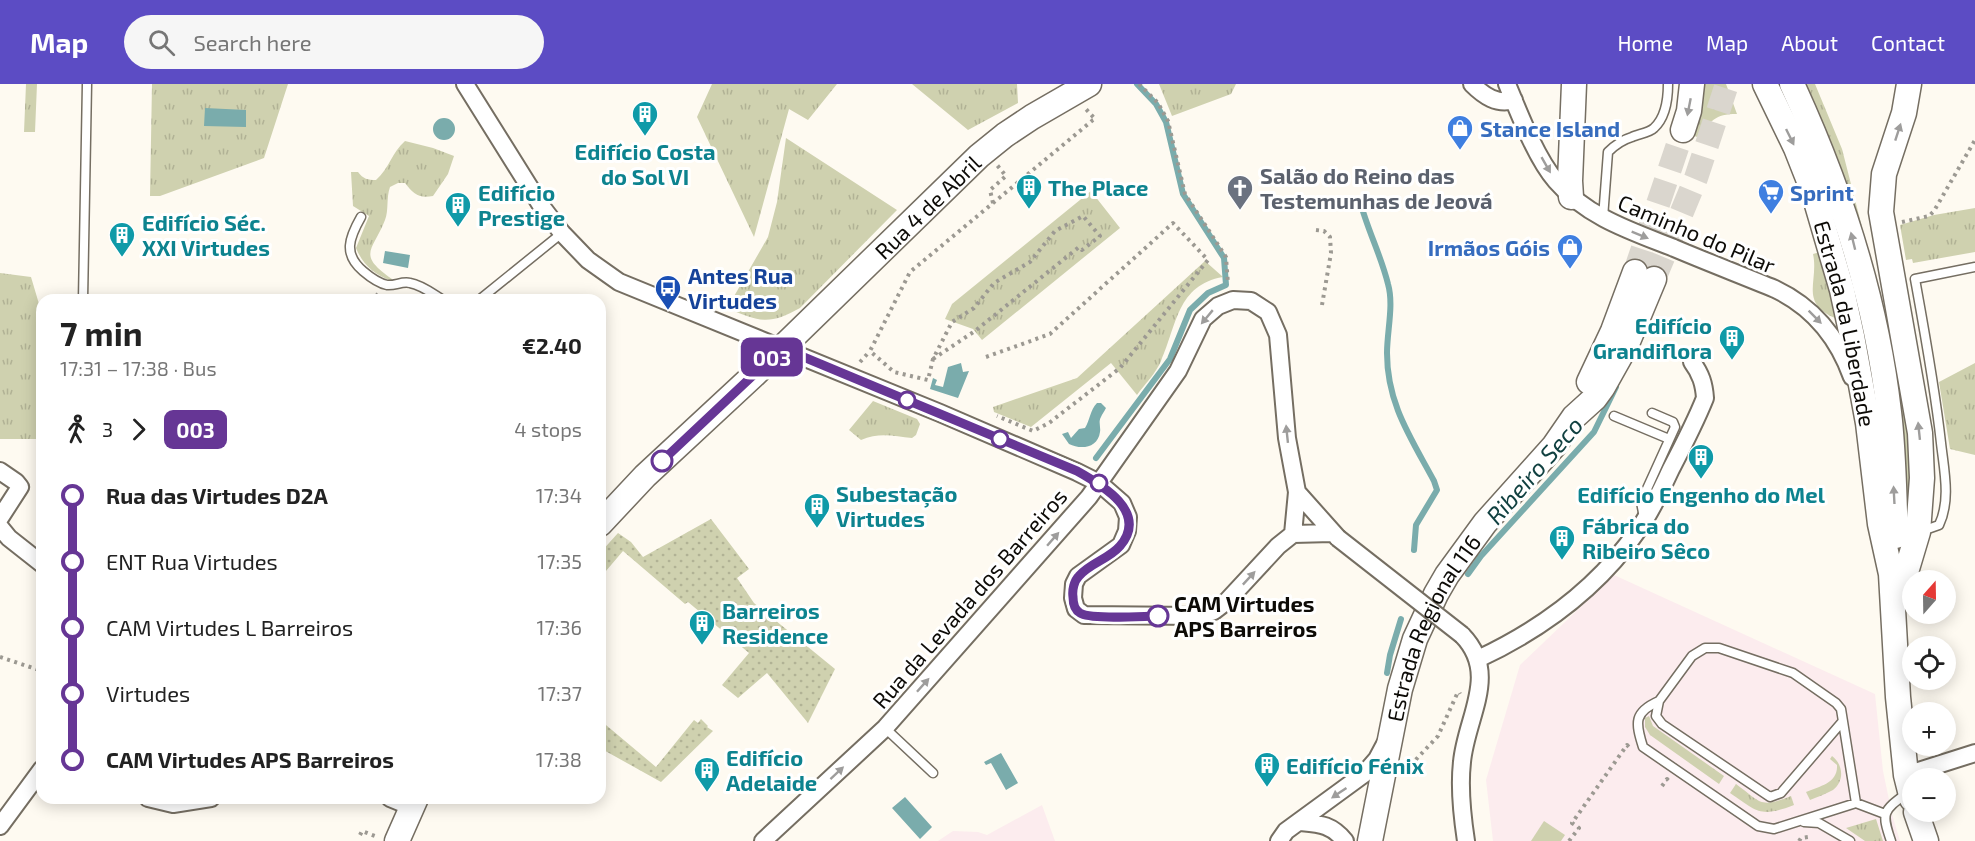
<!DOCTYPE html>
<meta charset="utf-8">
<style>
body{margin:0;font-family:"Exo 2",sans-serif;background:#f6f6f6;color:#222;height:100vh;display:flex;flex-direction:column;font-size:22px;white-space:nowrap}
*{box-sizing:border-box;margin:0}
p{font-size:20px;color:#767676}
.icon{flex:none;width:33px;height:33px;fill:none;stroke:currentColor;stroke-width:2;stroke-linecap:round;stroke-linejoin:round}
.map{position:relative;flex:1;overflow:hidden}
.details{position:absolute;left:36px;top:210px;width:570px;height:510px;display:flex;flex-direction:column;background:#fff;border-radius:18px;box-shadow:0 3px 15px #0003}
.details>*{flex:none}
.badge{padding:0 12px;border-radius:9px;font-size:21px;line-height:39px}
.needle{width:39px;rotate:20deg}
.controls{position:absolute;left:1902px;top:486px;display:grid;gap:12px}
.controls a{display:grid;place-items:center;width:54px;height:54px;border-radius:50%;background:#fff;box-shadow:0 3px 15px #0003;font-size:30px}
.map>.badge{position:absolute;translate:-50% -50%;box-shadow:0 0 0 3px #fff}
.legs{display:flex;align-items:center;gap:9px;height:66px;padding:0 24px;font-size:20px}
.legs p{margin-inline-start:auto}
.headline{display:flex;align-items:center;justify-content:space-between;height:102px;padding:0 24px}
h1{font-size:33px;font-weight:700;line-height:45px}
ul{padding:0 24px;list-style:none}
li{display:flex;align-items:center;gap:21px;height:66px;font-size:22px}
li i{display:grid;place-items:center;width:9px;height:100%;margin:0 8px;background:currentColor}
li i::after{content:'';width:15px;height:15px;margin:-8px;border:4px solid;border-radius:50%;background:#fff}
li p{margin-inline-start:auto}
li:first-child i{background:linear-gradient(#0000 50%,currentColor 0)}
li:last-child i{background:linear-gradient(currentColor 50%,#0000 0)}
header{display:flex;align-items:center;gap:36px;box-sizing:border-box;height:84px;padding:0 30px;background:#5c4cc4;color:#fff}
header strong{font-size:28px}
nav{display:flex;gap:33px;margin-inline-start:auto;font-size:21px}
.search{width:420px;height:54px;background:#f6f6f6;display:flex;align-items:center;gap:15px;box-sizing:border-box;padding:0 21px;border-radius:33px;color:#767676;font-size:22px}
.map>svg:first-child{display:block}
.education{fill:#fcecee}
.grass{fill:url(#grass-tufts)}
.park{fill:#cfd1af}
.garden{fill:url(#garden-dots)}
.water{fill:#7aacac}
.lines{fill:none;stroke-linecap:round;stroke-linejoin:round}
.stream{stroke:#7aacac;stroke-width:6}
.secondary-tunnel{stroke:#dad6ce;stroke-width:24;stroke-dasharray:24 12;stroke-linecap:butt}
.lane-casing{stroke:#756e62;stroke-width:11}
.street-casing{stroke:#756e62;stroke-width:20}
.secondary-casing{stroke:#756e62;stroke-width:27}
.path{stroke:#9c9992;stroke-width:4;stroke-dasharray:3 4.5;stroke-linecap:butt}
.lane{stroke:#fff;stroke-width:8}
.street{stroke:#fff;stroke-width:16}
.secondary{stroke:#fff;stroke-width:24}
.street-bridge-casing{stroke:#756e62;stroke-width:20;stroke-linecap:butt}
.street-bridge{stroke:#fff;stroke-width:16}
.oneway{fill:#9e9d9c}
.line-1-casing{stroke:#fff;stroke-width:14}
.line-1{stroke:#663695;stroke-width:9}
.stop-1-dot{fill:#fff;stroke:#663695;stroke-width:3}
.labels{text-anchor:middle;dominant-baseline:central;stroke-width:6;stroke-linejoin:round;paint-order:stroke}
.shop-label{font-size:22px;font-weight:bold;fill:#366cbe;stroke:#fff;text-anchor:start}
.culture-label{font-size:22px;font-weight:bold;fill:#0d838f;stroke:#fff;text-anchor:start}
.worship-label{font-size:22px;font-weight:bold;fill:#5b616d;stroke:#fff;text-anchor:start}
.street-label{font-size:22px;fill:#0d0b07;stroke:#fff}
.transit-label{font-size:22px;font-weight:bold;fill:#164399;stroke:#fff;text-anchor:start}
.stop-label{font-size:22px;font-weight:bold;fill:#0d0b07;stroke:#fff;text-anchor:start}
.water-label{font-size:24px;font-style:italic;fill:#114141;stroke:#fff}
</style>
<header>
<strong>Map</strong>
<div class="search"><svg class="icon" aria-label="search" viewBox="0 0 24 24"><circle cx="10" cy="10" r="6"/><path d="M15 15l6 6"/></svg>Search here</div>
<nav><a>Home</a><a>Map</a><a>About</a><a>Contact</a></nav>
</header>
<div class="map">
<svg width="1975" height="757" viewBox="0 0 1975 757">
<defs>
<pattern id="grass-tufts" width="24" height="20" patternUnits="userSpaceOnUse" patternTransform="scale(1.5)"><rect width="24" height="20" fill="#cfd1af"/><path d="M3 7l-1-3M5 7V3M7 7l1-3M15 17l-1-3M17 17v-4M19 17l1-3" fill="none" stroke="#b1b295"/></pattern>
<pattern id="garden-dots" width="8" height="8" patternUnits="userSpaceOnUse" patternTransform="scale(1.5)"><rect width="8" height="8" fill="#cfd1af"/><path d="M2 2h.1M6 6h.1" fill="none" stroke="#b1b295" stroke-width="1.8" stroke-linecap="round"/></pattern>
</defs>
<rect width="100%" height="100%" fill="#fefaf1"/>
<path class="education" d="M 1614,491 L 1875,610 L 1883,687 L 1892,730 L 1900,757 L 1493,757 L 1486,696 L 1520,581 Z
M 1042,721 L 1055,757 L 938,757 L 953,747 L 978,748 L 987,751 Z"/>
<path class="grass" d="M 26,0 L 37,0 L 35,48 L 24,48 Z
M 152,0 L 288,0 L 264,74 L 160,112 L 150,112 Z
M 712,0 L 837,0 L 808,36 L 789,25 L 754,153 L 697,33 Z
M 912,0 L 1017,0 L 1018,19 L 968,46 Z
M 1159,0 L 1236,0 L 1231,10 L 1172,32 Z
M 1701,0 L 1726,0 L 1737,30 C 1714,30 1712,37 1697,53 L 1692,51 Z
M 1805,0 L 1815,0 L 1842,65 L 1862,143 L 1838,76 Z
M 786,54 L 897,126 L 800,224 C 770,241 760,238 729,225 L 729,221 L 768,153 L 777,118 Z
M 405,57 L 433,64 L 454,72 L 448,90 L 433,112 C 418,115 413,109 405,99 L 398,99 L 390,103 C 386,114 389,126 385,136 C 373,167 356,170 392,195 L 391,197 C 374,190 363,181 356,164 L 369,132 L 353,122 L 351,88 L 358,88 C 363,95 368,96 376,96 C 389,85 392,68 405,57 Z
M 1091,107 L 1120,144 L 982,256 L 973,245 L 945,235 L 952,220 Z
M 1975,124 L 1975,168 L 1913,179 L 1912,175 L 1906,176 L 1900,141 L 1934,131 Z
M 1820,168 L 1837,232 L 1835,234 C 1799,219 1819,197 1813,170 Z
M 1205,177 L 1223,193 C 1177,201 1177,241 1161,277 C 1156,289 1145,300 1137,311 L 1111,279 L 1031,343 L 994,328 L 993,323 L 1077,294 Z
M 0,189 L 31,193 L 42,230 L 42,355 L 0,355 Z
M 1886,206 L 1913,380 L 1909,419 L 1906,411 L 1903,361 Z
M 1975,279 L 1975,371 L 1950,365 L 1939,298 Z
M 873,317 L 917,335 L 920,340 L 916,351 L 912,354 C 894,352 879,348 861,356 L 849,346 Z
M 1649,632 L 1653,642 L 1724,692 L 1719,700 L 1650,651 L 1645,643 L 1645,634 Z
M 1832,672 C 1843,680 1845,697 1833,706 C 1826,710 1817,713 1810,716 L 1806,708 C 1820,702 1838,699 1837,681 L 1830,675 Z
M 1736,700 C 1761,718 1759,725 1791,712 L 1794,721 C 1760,734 1758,728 1730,709 Z
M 1876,735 L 1883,757 L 1865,757 L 1846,744 Z"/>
<path class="park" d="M 1544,737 L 1565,751 L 1561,757 L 1531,757 Z"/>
<path class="garden" d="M 711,435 L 749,485 L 737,494 L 754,519 L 835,585 L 808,639 L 767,589 L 738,614 L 722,601 L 749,569 L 688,518 L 685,520 L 623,467 L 600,494 L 600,469 L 618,449 L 631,458 L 643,473 Z
M 701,635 L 708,642 L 707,643 L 713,647 L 661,698 L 600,664 L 600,636 L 656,683 L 694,636 L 698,639 Z"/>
<path class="water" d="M 205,24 L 246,26 L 246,43 L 204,42 Z
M433 45a11 11 0 1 1 22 0a11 11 0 1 1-22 0Z
M 385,167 L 410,171 L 408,184 L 383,179 Z
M 961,279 L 963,288 L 969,287 L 958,314 L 930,305 L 933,294 L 937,296 L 935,301 L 943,303 L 948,283 Z
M 1101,319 L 1106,324 C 1104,328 1102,330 1101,333 C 1098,338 1101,343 1100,348 C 1098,364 1081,366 1069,360 L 1062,350 L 1068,348 L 1071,354 L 1079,345 L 1085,344 C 1090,336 1090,326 1097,319 Z
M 1001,669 L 1018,699 L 1006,706 L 991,679 L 986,681 L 984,678 Z
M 905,713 L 932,743 L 920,755 L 892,724 Z"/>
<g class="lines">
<path class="stream" d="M 1360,117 C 1367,145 1381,171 1388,200 C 1394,221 1387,247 1387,269 C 1387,320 1411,354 1434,397 L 1437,406 L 1416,441 L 1414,466
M 1096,374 L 1170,275 L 1190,226 L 1208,209 L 1226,201 L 1224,174 L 1183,110 L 1166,38 L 1156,20 L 1137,0
M 1468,490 L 1481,472 L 1594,348 L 1616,303
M 1387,589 L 1390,571 L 1401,535"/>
<path class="secondary-tunnel" d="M 1635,188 L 1683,46
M 1654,195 L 1696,94 L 1727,0"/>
<g class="lane-casing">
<path id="lane" d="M 361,133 C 349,154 343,170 363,187 C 370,193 378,199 387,201 C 395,202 402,197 410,199 C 422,201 433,210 443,216
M 1603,134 L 1608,68 C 1615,61 1622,56 1632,53 C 1638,50 1649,49 1654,44 C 1665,34 1668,15 1668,0
M 83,216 L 87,0
M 479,216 L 562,149
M 1614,332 L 1669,355
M 1644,434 L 1641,418 L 1675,343 L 1673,338 L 1652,329
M 1922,447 L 1939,441 C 1951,416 1944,386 1941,359 C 1935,304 1925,250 1915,195 L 1975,183
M 1659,617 C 1634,628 1635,638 1643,663 L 1758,742 L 1774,745 L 1856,719 L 1885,730
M 1842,638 L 1781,709 L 1770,713 L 1662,640 L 1656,632 L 1659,617 L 1692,572 L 1705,564 L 1719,564 L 1793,589 L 1836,619 L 1841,625 L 1856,719
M 885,644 L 933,689
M 1804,738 L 1819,739 L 1850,757
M 1891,757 C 1881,728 1883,727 1907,709"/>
</g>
<g class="street-casing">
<path id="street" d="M 465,0 L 542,123 L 562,149 L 588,176 L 619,198 L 940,329 L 1077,388 L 1099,399 L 1122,419 L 1128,433 L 1127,447 L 1121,461 L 1078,492 L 1074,500 L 1073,514 L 1076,525 L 1084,531 L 1197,532 L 1214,527 L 1227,517 L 1278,462 L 1293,450 L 1297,408
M 1472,0 C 1484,12 1497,21 1514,16
M 1507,0 C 1519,29 1536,74 1556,97 C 1587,133 1631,147 1674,164 C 1707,178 1741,191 1775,205 C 1813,223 1838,254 1852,293
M 0,387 L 16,398 L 20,403 L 0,434
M 0,443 L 9,454 L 42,480
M 1293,450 L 1332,449
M 1462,551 C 1500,590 1466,633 1462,678 C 1459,704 1462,731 1466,757
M 1478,575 C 1542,545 1598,504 1638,446 C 1652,427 1661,406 1671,385 C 1683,362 1695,339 1705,314 C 1704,300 1701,290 1692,278
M 1906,691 L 1975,669
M 148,714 L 173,720 L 211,714
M 390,714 L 412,723
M 1299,738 C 1320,740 1331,740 1345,757
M 0,742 L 42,685
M 763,757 L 885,644 L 1089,413 L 1178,287 L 1203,235 L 1218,222 L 1233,216 L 1251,217 L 1268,228 L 1278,251 L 1287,354 L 1297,408 L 1338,454
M 1279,757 L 1286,747 L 1364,690 L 1377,675 L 1385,660"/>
</g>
<g class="secondary-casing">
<g id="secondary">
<path id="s1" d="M 1765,0 L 1796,64 L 1813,107 L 1842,206 L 1852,252 L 1868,339 L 1880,440 L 1891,490 L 1898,613 L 1906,691 L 1912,715"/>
<path d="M 1792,0 C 1840,104 1876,214 1889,328 C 1894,369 1894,411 1896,452"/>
<path d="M 1683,46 L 1689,27 L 1692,0"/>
<path d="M 1571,113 L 1570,97 L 1574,0"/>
<path d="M 1589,298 L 1613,247 L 1635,188"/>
<path id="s2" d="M 600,440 L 645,392 L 755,290 L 979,72 L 1005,51 L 1032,33 L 1089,0"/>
<path d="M 1898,515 L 1918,448 L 1922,394 L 1920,349 L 1881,128 L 1884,90 L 1904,29 L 1909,0"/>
<path d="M 1916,728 L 1926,757"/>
<path d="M 397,757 L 416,714"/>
<path id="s3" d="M 1370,757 L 1400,605 L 1415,555 L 1436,510 L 1447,491 L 1485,439 L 1554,362 L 1574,333 L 1595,314 L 1603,303 L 1626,262 L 1654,195"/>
</g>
</g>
<path class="path" d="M 1139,0 L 1158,19 L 1168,37 L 1185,110 L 1226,173 L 1228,200
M 993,119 L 990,106 L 1006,92 L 997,81
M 1902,138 L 1929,132 L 1934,127 L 1975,56
M 1316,146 L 1324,147 L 1330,153 L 1331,169 L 1322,221
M 371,216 L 378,210
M 986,273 L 1050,250 L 1173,139 L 1208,176 L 1120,284 L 1049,339 L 1033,347 L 997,332
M 933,275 L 975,247 L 1079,163 L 1082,166 L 1100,152 L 1083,132 L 1055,147 L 1030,178 L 994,199 L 974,224 L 952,238 L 933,275 L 928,296 L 894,288 L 870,267 L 910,188 L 1093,36 L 1095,35 L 1085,24
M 860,278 L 870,267
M 0,573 L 42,587
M 1406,681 L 1408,684 L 1438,652 L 1457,610 L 1459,608 L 1460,610
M 1662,702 L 1667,695 L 1669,697
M 360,751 L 362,747 L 375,752
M 1569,757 L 1579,744 L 1572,739 L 1627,661 L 1630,664
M 1799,757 L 1801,754 L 1808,753"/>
<use href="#lane" class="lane"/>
<use href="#street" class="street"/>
<use href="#secondary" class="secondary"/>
<g class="street-bridge-casing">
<path id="street-bridge" d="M 1338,454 L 1462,551"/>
</g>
<use href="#street-bridge" class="street-bridge"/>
</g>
<defs><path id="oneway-solid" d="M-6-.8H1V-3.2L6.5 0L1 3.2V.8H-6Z" transform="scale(1.5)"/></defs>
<g class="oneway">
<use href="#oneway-solid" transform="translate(1689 23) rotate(101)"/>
<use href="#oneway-solid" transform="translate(1898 48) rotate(-72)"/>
<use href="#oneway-solid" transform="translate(1790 53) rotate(64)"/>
<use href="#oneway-solid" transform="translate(1546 81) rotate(60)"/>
<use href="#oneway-solid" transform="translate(1640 151) rotate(22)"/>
<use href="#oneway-solid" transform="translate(1853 157) rotate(-104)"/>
<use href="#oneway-solid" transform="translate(1207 233) rotate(130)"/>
<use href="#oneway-solid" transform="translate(1815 233) rotate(45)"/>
<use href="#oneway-solid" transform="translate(1919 347) rotate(-96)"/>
<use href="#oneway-solid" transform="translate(1287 350) rotate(-96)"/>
<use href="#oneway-solid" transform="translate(1894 411) rotate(-93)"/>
<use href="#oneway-solid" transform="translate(1053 455) rotate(-49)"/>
<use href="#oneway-solid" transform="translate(1249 494) rotate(-47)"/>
<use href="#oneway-solid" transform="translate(923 601) rotate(-48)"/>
<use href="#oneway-solid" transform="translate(837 689) rotate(-43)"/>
<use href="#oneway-solid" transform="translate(1339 709) rotate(146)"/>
</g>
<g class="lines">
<g class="line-1-casing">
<path id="line-1" d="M 662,377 L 782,264 L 1077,387 C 1102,401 1149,428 1120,462 C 1109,475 1090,479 1079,492 C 1074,497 1072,506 1073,513 C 1073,520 1075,526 1080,529 C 1091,536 1144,532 1158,532"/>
</g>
<use href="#line-1" class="line-1"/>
</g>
<defs>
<g id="building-pin" transform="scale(1.35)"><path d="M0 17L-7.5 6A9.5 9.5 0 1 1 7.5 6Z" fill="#0f9aa8" stroke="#fff"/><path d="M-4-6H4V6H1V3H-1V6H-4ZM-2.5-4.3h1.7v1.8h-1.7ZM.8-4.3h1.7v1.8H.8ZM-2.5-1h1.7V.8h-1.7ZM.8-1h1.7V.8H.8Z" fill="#fff"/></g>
<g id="shop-pin" transform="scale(1.35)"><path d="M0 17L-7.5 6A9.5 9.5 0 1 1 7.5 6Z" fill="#3f7fe0" stroke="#fff"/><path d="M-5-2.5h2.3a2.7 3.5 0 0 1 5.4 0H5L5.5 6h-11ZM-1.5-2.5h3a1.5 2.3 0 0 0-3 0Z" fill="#fff"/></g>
<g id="church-pin" transform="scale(1.35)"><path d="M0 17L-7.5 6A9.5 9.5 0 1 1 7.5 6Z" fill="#6b7280" stroke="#fff"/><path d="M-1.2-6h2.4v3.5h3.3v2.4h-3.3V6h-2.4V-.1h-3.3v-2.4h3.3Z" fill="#fff"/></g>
<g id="supermarket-pin" transform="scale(1.35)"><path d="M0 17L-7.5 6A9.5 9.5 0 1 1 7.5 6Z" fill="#3f7fe0" stroke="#fff"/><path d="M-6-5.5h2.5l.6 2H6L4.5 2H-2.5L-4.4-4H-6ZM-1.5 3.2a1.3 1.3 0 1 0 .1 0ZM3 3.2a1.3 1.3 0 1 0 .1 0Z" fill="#fff"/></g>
<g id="bus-pin" transform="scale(1.35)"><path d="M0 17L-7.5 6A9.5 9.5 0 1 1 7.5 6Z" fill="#1a4fb4" stroke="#fff"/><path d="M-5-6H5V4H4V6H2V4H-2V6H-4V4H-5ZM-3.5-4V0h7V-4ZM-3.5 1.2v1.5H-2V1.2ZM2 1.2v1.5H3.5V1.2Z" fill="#fff"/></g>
</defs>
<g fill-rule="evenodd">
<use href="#building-pin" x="645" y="30"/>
<use href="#shop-pin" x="1460" y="44"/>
<use href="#building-pin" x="1029" y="103"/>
<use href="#church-pin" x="1240" y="104"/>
<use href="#supermarket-pin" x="1771" y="108"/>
<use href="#building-pin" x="458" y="121"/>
<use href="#building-pin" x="122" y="151"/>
<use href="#shop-pin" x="1570" y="163"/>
<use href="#bus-pin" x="668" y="204"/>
<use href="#building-pin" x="1732" y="254"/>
<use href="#building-pin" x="1701" y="373"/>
<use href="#building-pin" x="817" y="422"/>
<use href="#building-pin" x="1562" y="454"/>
<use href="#building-pin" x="702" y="539"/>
<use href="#building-pin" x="1267" y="681"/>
<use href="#building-pin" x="707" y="686"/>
</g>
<g class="stop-1-dot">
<circle cx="907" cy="316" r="8"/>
<circle cx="1000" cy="355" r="8"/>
<circle cx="662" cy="377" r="10"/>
<circle cx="1099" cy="399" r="8"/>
<circle cx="1158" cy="532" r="10"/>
</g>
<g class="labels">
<g class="shop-label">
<text x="1480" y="44">Stance Island</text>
<text x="1790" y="108">Sprint</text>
<text x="1550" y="163" text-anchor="end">Irmãos Góis</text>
</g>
<g class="culture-label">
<text x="645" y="67" text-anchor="middle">Edifício Costa<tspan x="645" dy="25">do Sol VI</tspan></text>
<text x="1048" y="103">The Place</text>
<text x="478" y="108">Edifício<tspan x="478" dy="25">Prestige</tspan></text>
<text x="142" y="138">Edifício Séc.<tspan x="142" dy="25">XXI Virtudes</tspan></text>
<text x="1712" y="241" text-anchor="end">Edifício<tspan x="1712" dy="25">Grandiflora</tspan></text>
<text x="836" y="409">Subestação<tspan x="836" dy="25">Virtudes</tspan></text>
<text x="1701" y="410" text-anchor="middle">Edifício Engenho do Mel</text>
<text x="1582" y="441">Fábrica do<tspan x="1582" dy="25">Ribeiro Sêco</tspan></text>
<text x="722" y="526">Barreiros<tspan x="722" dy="25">Residence</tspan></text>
<text x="726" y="673">Edifício<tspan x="726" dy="25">Adelaide</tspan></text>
<text x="1286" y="681">Edifício Fénix</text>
</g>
<g class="worship-label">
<text x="1260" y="91">Salão do Reino das<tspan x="1260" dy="25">Testemunhas de Jeová</tspan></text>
</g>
<g class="street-label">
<text stroke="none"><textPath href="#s2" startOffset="456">Rua 4 de Abril</textPath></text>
<text transform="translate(1697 149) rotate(23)">Caminho do Pilar</text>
<text stroke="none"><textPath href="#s1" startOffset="254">Estrada da Liberdade</textPath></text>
<text transform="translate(969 514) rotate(-49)">Rua da Levada dos Barreiros</text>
<text stroke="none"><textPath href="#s3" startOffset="224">Estrada Regional 116</textPath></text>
</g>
<g class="transit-label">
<text x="688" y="191">Antes Rua<tspan x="688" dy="25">Virtudes</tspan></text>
</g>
<g class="stop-label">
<text x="1174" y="519">CAM Virtudes<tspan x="1174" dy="25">APS Barreiros</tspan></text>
</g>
<g class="water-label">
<text transform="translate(1534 386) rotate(-49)">Ribeiro Seco</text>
</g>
</g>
</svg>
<div class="controls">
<a><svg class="needle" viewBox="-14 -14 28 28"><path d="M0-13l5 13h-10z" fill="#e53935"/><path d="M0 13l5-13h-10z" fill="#767676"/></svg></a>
<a><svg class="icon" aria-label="locate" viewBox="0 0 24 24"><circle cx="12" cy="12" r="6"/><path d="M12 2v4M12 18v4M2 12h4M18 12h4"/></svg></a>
<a>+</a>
<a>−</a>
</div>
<b class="badge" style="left:772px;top:273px;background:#663695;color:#fff">003</b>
<section class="details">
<div class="headline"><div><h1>7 min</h1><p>17:31 – 17:38 · Bus</p></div><b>€2.40</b></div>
<div class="legs"><svg class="icon" aria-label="walk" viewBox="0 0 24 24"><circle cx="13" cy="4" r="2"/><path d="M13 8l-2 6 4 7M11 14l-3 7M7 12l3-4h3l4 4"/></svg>3<svg class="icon" aria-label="forward" viewBox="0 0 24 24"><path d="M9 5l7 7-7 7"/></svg><b class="badge" style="background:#663695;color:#fff">003</b><p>4 stops</p></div>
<ul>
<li><i style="color:#663695"></i><b>Rua das Virtudes D2A</b><p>17:34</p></li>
<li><i style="color:#663695"></i><span>ENT Rua Virtudes</span><p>17:35</p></li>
<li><i style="color:#663695"></i><span>CAM Virtudes L Barreiros</span><p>17:36</p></li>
<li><i style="color:#663695"></i><span>Virtudes</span><p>17:37</p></li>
<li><i style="color:#663695"></i><b>CAM Virtudes APS Barreiros</b><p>17:38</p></li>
</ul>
</section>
</div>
